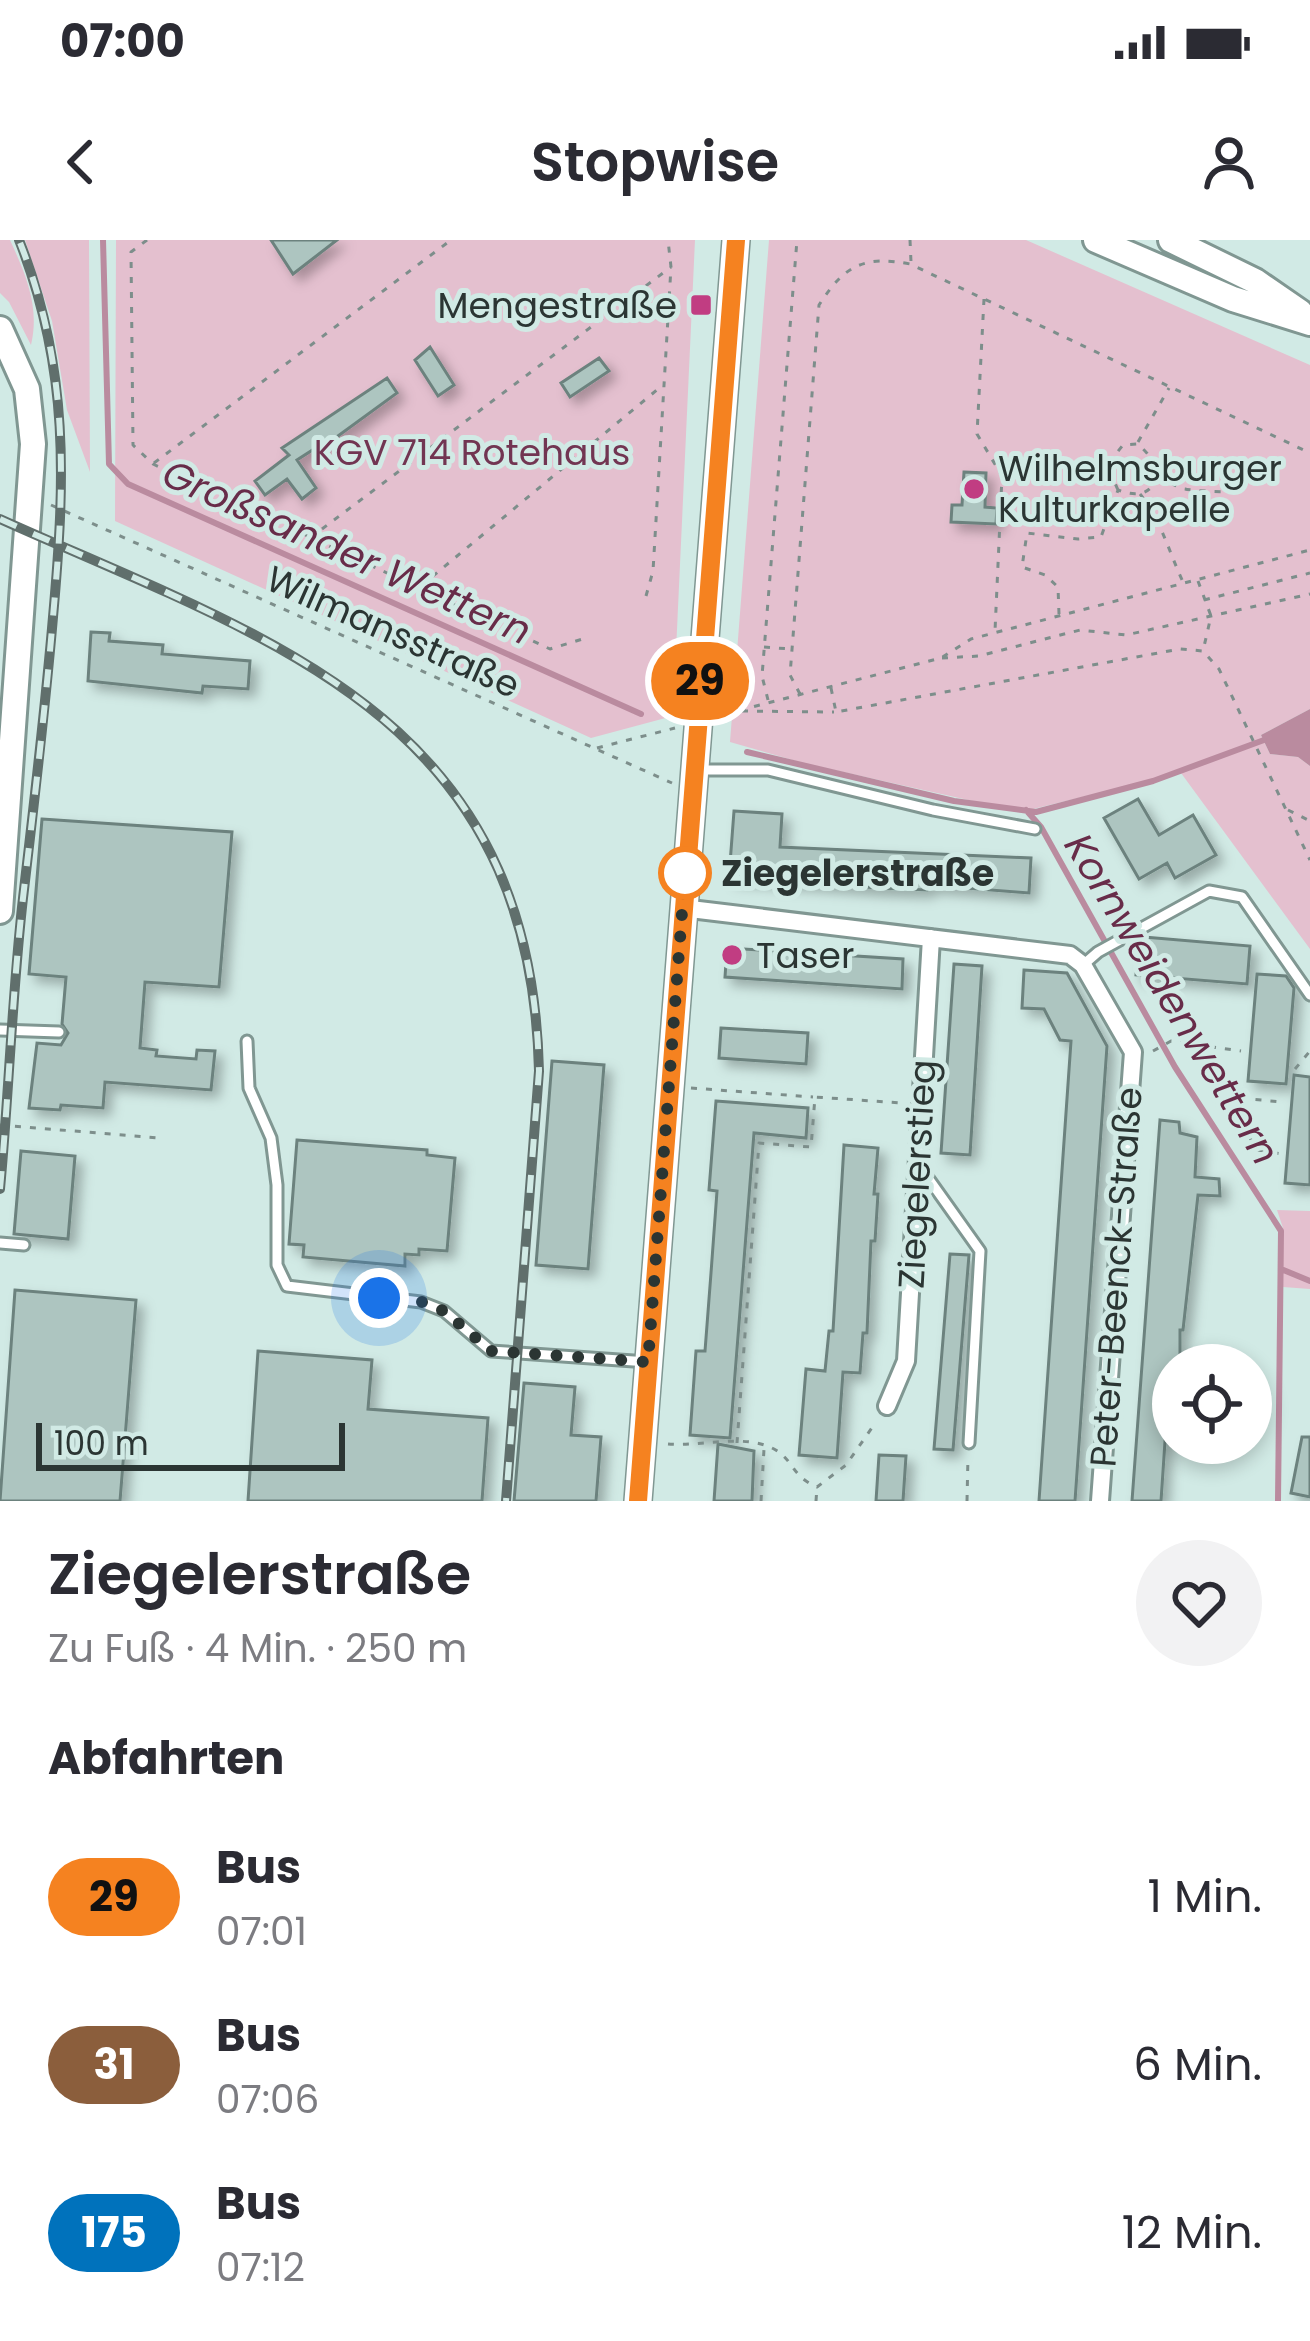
<!DOCTYPE html>
<html lang="de">
<meta charset="utf-8">
<style>
body{margin:0;font-family:Poppins,sans-serif;background:#f2f2f3;color:#2b2b33;height:100vh;display:flex;flex-direction:column;font-size:45px;white-space:nowrap}
*{box-sizing:border-box;margin:0}
p{font-size:39px;color:#7c7c81}
.icon{flex:none;width:66px;height:66px;fill:none;stroke:currentColor;stroke-width:2;stroke-linecap:round;stroke-linejoin:round}
.map{position:relative;height:1261px;overflow:hidden}
.sheet{display:flex;flex-direction:column;background:#fff;flex:1}
.sheet>*{flex:none}
.badge{padding:0 24px;border-radius:39px;font-size:42px;line-height:78px}
.tools{position:absolute;left:1152px;top:1104px;display:grid;gap:24px}
.tools a{display:grid;place-items:center;width:120px;height:120px;border-radius:50%;background:#fff;box-shadow:0 6px 18px #0003;font-size:60px}
.scale{position:absolute;left:36px;bottom:30px;width:309px;box-sizing:border-box;padding-left:12px;border:6px solid #2b3533;border-top:0;font-size:33px;line-height:42px;white-space:nowrap;color:#2b3533;-webkit-text-stroke:9px #d1eae5;paint-order:stroke}
.you{position:absolute;width:60px;height:60px;margin:-30px;border:9px solid #fff;border-radius:50%;background:#1a73e8;box-shadow:0 0 0 18px #1a73e833}
.map>.badge{position:absolute;translate:-50% -50%;box-shadow:0 0 0 6px #fff}
h2{padding:0 48px;font-size:45px;line-height:108px}
.round{display:grid;place-items:center;flex:none;width:126px;height:126px;border-radius:63px;background:#f2f2f3}
.head{display:flex;align-items:center;justify-content:space-between;height:204px;padding:0 48px}
h1{font-size:57px;font-weight:600;line-height:90px}
ul{padding:0;list-style:none}
li{display:flex;align-items:center;gap:36px;height:168px;padding:0 48px}
li div{flex:1}
li b{display:block;font-size:45px}
li em{font-style:normal}
li .badge{min-width:132px;font-weight:700;text-align:center}
.status{display:flex;justify-content:space-between;align-items:center;height:84px;padding:0 60px;background:#fff;direction:ltr}
.status svg{height:33px;fill:currentColor}
header{display:flex;justify-content:space-between;align-items:center;height:156px;padding:0 48px;background:#fff;font-size:54px;font-weight:600}
.map>svg:first-child{display:block}
.green{fill:#e4c0cf}
.water{fill:#ba8b9f}
.lines{fill:none;stroke-linecap:round;stroke-linejoin:round}
.stream{stroke:#ba8b9f;stroke-width:6}
.building{fill:#adc5c0;stroke:#6c827e;stroke-width:3;filter:url(#shadow)}
.service-casing{stroke:#809792;stroke-width:15}
.minor-casing{stroke:#809792;stroke-width:22}
.secondary-casing{stroke:#809792;stroke-width:30}
.path{stroke:#7d8e8b;stroke-width:3;stroke-dasharray:6 9;stroke-linecap:butt}
.service{stroke:#fff;stroke-width:9}
.minor{stroke:#fff;stroke-width:16}
.secondary{stroke:#fff;stroke-width:24}
.rail-casing{stroke:#606f6c;stroke-width:10}
.rail{stroke:#d1eae5;stroke-width:6;stroke-dasharray:18;stroke-linecap:butt}
.line-casing{stroke:#fff;stroke-width:27}
.line{stroke:#f58220;stroke-width:18}
.walk{stroke:#2b3533;stroke-width:12;stroke-dasharray:0 21.6}
.poi-dot{fill:#c13d82;stroke:#d1eae5;stroke-width:4.5}
.stop-dot{fill:#fff;stroke:#f58220;stroke-width:6}
.labels{text-anchor:middle;dominant-baseline:central;stroke-width:10;stroke-linejoin:round;paint-order:stroke}
.poi-label{font-size:36px;fill:#2b3533;stroke:#d1eae5;text-anchor:start}
.park-label{font-size:36px;fill:#723552;stroke:#d1eae5}
.street-label{font-size:36px;fill:#2b3533;stroke:#d1eae5}
.stop-label{font-size:36px;font-weight:bold;fill:#2b3533;stroke:#d1eae5;text-anchor:start}
.water-label{font-size:39px;font-style:italic;fill:#682c49;stroke:#d1eae5}
</style>
<div class="status"><b>07:00</b><svg viewBox="0 0 49 12"><path d="M0 12V9h3v3zM5 12V6h3v6zM10 12V3h3v9zM15 12V0h3v12zM26 1h20v11H26zM47 4h2v5h-2z"/></svg></div>
<header><svg class="icon" aria-label="back" viewBox="0 0 24 24"><path d="M15 5l-7 7 7 7"/></svg>Stopwise<svg class="icon" aria-label="person" viewBox="0 0 24 24"><circle cx="12" cy="8" r="4"/><path d="M4 21q1-7 8-7t8 7"/></svg></header>
<div class="map">
<svg width="1310" height="1261" viewBox="0 0 1310 1261">
<defs>
<filter id="shadow"><feDropShadow dx="7" dy="7" stdDeviation="6" flood-color="#0004"/></filter>
</defs>
<rect width="100%" height="100%" fill="#d1eae5"/>
<path class="green" d="M 0,0 L 10,0 C 26,35 40,67 31,105 L 9,62 L 0,53 Z
M 25,0 L 89,0 L 90,232 L 67,170 L 52,81 Z
M 116,0 L 695,0 L 673,476 L 591,498 L 115,281 Z
M 769,0 L 1026,0 L 1310,125 L 1310,469 L 1261,495 L 1270,514 L 1298,517 L 1310,526 L 1310,709 L 1181,533 L 1033,569 L 986,564 L 803,523 L 730,502 Z
M 1277,970 L 1310,971 L 1310,1049 L 1283,1047 L 1283,988 Z"/>
<path class="water" d="M 1310,469 L 1310,526 L 1298,517 L 1270,514 L 1261,495 Z"/>
<g class="lines">
<path class="stream" d="M 103,0 L 109,224 L 128,244 L 641,474
M 747,512 L 954,561 L 1036,572 L 1153,541 L 1264,500
M 1026,570 L 1041,587 L 1175,827 L 1281,991 L 1278,1261
M 1281,1029 L 1310,1041"/>
</g>
<path class="building" d="M 271,0 L 337,0 L 293,34 Z
M 430,107 L 454,145 L 438,156 L 415,120 Z
M 599,118 L 609,131 L 570,157 L 561,143 Z
M 387,138 L 397,153 L 327,204 L 325,202 L 297,220 L 316,248 L 302,259 L 287,239 L 265,255 L 255,241 L 289,215 L 282,208 Z
M 964,232 L 986,233 L 985,267 L 997,268 L 996,284 L 951,282 L 952,265 L 962,265 Z
M 91,392 L 110,393 L 109,401 L 163,405 L 162,414 L 250,421 L 248,449 L 203,446 L 202,453 L 88,441 Z
M 1138,559 L 1159,595 L 1193,575 L 1216,615 L 1175,638 L 1167,623 L 1139,639 L 1104,578 Z
M 734,571 L 782,574 L 780,607 L 1031,618 L 1029,653 L 927,645 L 927,650 L 878,648 L 729,637 Z
M 42,579 L 232,592 L 219,747 L 145,742 L 140,808 L 157,810 L 156,816 L 196,819 L 197,810 L 215,811 L 211,850 L 105,842 L 103,868 L 61,865 L 60,870 L 29,868 L 37,803 L 61,805 L 68,793 L 62,784 L 66,737 L 29,734 Z
M 1144,697 L 1250,706 L 1247,744 L 1136,735 L 1139,700 Z
M 727,708 L 903,719 L 902,749 L 725,737 Z
M 954,724 L 982,726 L 970,915 L 941,913 Z
M 1024,730 L 1067,733 L 1107,806 L 1075,1261 L 1039,1261 L 1071,801 L 1060,800 L 1044,769 L 1022,768 Z
M 1257,734 L 1286,736 L 1294,748 L 1286,844 L 1248,841 Z
M 721,788 L 808,793 L 806,824 L 719,818 Z
M 552,821 L 604,825 L 588,1029 L 536,1025 Z
M 1294,835 L 1310,837 L 1310,945 L 1285,943 Z
M 716,861 L 808,868 L 806,898 L 754,893 L 730,1198 L 690,1195 L 696,1111 L 705,1111 L 711,1033 L 717,951 L 709,950 Z
M 1160,880 L 1179,882 L 1180,893 L 1197,897 L 1195,937 L 1219,939 L 1220,956 L 1198,955 L 1183,1090 L 1180,1090 L 1180,1125 L 1173,1125 L 1173,1157 L 1168,1157 L 1161,1261 L 1132,1261 Z
M 297,900 L 427,910 L 427,915 L 455,918 L 447,1011 L 419,1009 L 419,1015 L 405,1014 L 405,1026 L 303,1017 L 304,1005 L 289,1004 Z
M 844,905 L 878,908 L 874,954 L 878,954 L 875,1001 L 871,1001 L 867,1093 L 863,1093 L 860,1133 L 843,1132 L 837,1218 L 799,1215 L 806,1129 L 825,1131 L 829,1091 L 833,1091 Z
M 21,911 L 75,916 L 68,999 L 14,994 Z
M 950,1014 L 969,1015 L 953,1210 L 934,1209 Z
M 15,1050 L 136,1060 L 120,1261 L 0,1261 Z
M 258,1111 L 372,1120 L 368,1169 L 488,1178 L 482,1261 L 248,1261 Z
M 524,1143 L 575,1147 L 571,1195 L 601,1197 L 596,1261 L 514,1261 Z
M 1302,1197 L 1310,1197 L 1310,1257 L 1291,1253 Z
M 718,1204 L 754,1211 L 752,1261 L 714,1261 Z
M 879,1215 L 906,1216 L 903,1261 L 876,1261 Z"/>
<g class="lines">
<g class="service-casing">
<path id="service" d="M 699,530 L 768,530 L 933,570 L 1035,589
M 1083,725 L 1098,712 L 1209,651 L 1242,657 L 1310,755
M 0,790 L 59,792
M 247,801 L 249,848 L 271,898 L 277,945 L 277,1025 L 287,1046 L 421,1062 L 444,1071 L 491,1111 L 648,1122
M 921,928 L 980,1011 L 969,1203
M 0,1003 L 24,1005"/>
</g>
<g class="minor-casing">
<path id="minor" d="M 682,668 L 1070,715 L 1083,725 L 1133,812 L 1100,1261
M 887,1166 L 906,1121 L 931,698"/>
</g>
<g class="secondary-casing">
<path id="secondary" d="M 1096,0 L 1233,59 L 1310,83
M 1171,0 L 1255,41 L 1300,72
M 0,89 L 27,149 L 33,204 L 0,671
M 638,1261 L 736,0"/>
</g>
<path class="path" d="M 147,0 L 131,12 L 133,205 L 153,224 L 550,409 L 586,398
M 910,0 L 911,22
M 984,59 L 977,194 L 1002,236 L 995,391
M 1138,202 L 1169,148
M 154,223 L 451,0
M 1159,234 C 1166,239 1176,248 1185,249 C 1193,251 1238,253 1244,251
M 1004,236 L 1107,225
M 1140,254 C 1161,280 1169,312 1183,342
M 51,265 L 672,543
M 310,298 L 671,27
M 1198,341 L 1211,376 L 1203,411
M 421,346 L 658,149
M 646,356 L 653,331 L 671,27 L 668,0
M 1204,360 L 1310,333
M 1059,374 L 1058,347 L 1045,335 L 1022,327 L 1027,293 L 1078,299 L 1101,297 L 1118,250 C 1158,266 1169,227 1137,204 L 1123,205 L 1107,225 L 1118,250
M 764,407 L 790,409
M 942,418 L 979,416 L 1080,390 L 1126,395 L 1310,354
M 831,448 L 836,472 L 1180,409 L 1203,411 L 1219,429 L 1310,620
M 800,454 L 790,435 L 819,65 C 844,26 863,15 910,24 L 1310,213
M 768,460 L 762,436 L 797,0
M 742,471 L 834,472
M 725,474 L 941,418 L 971,399 L 1310,310
M 597,508 L 675,488
M 1288,570 L 1310,581
M 1197,804 L 1226,857 L 1283,862
M 1153,811 L 1171,801 L 1241,811
M 1295,829 L 1310,811
M 691,848 L 813,857
M 1227,859 L 1257,910 L 1281,914
M 0,885 L 159,898
M 737,1203 L 759,903 L 811,907 L 815,857 L 902,863
M 668,1204 C 700,1207 744,1193 774,1209 C 794,1220 791,1236 817,1247 L 846,1225 L 876,1182
M 761,1261 L 764,1209
M 816,1261 L 817,1247
M 967,1261 L 968,1216"/>
<use href="#service" class="service"/>
<use href="#minor" class="minor"/>
<use href="#secondary" class="secondary"/>
<g class="rail-casing">
<path id="rail" d="M 0,279 C 274,402 531,475 539,831 L 506,1261
M 0,949 C 9,852 12,755 23,658 C 34,564 45,471 53,377 C 65,243 70,128 19,0"/>
</g>
<use href="#rail" class="rail"/>
</g>
<g class="lines">
<g class="line-casing">
<path id="line" d="M 638,1261 L 736,0"/>
</g>
<use href="#line" class="line"/>
<path class="walk" d="M 379,1058 L 422,1062 L 444,1071 L 491,1111 L 648,1122 L 685,633"/>
</g>
<g class="poi-dot">
<rect x="689" y="53" width="24" height="24" rx="6"/>
<circle cx="974" cy="249" r="12"/>
<circle cx="732" cy="715" r="12"/>
</g>
<circle class="stop-dot" cx="685" cy="633" r="24"/>
<g class="labels">
<g class="poi-label">
<text x="677" y="65" text-anchor="end">Mengestraße</text>
<text x="998" y="228">Wilhelmsburger<tspan x="998" dy="41">Kulturkapelle</tspan></text>
<text x="756" y="715">Taser</text>
</g>
<g class="park-label">
<text x="472" y="212">KGV 714 Rotehaus</text>
</g>
<g class="street-label">
<text transform="translate(393 392) rotate(24)">Wilmansstraße</text>
<text transform="translate(917 934) rotate(-87)">Ziegelerstieg</text>
<text transform="translate(1116 1037) rotate(-86)">Peter-Beenck-Straße</text>
</g>
<g class="stop-label">
<text x="721" y="633">Ziegelerstraße</text>
</g>
<g class="water-label">
<text transform="translate(347 312) rotate(24)">Großsander Wettern</text>
<text transform="translate(1172 759) rotate(59)">Kornweidenwettern</text>
</g>
</g>
</svg>
<div class="tools">
<a><svg class="icon" aria-label="locate" viewBox="0 0 24 24"><circle cx="12" cy="12" r="6"/><path d="M12 2v4M12 18v4M2 12h4M18 12h4"/></svg></a>
</div>
<div class="scale">100 m</div>
<div class="you" style="left:379px;top:1058px"></div>
<b class="badge" style="left:700px;top:441px;background:#f58220;color:#111">29</b>
</div>
<section class="sheet">
<div class="head"><div><h1>Ziegelerstraße</h1><p>Zu Fuß · 4 Min. · 250 m</p></div><a class="round"><svg class="icon" aria-label="heart" viewBox="0 0 24 24"><path d="M12 20l-8-8c-3-5 5-10 8-4 3-6 11-1 8 4z"/></svg></a></div>
<h2>Abfahrten</h2>
<ul>
<li><span class="badge" style="background:#f58220;color:#111">29</span><div><b>Bus</b><p>07:01</p></div><em>1 Min.</em></li>
<li><span class="badge" style="background:#8b5e3c;color:#fff">31</span><div><b>Bus</b><p>07:06</p></div><em>6 Min.</em></li>
<li><span class="badge" style="background:#0072bc;color:#fff">175</span><div><b>Bus</b><p>07:12</p></div><em>12 Min.</em></li>
</ul>
</section>
